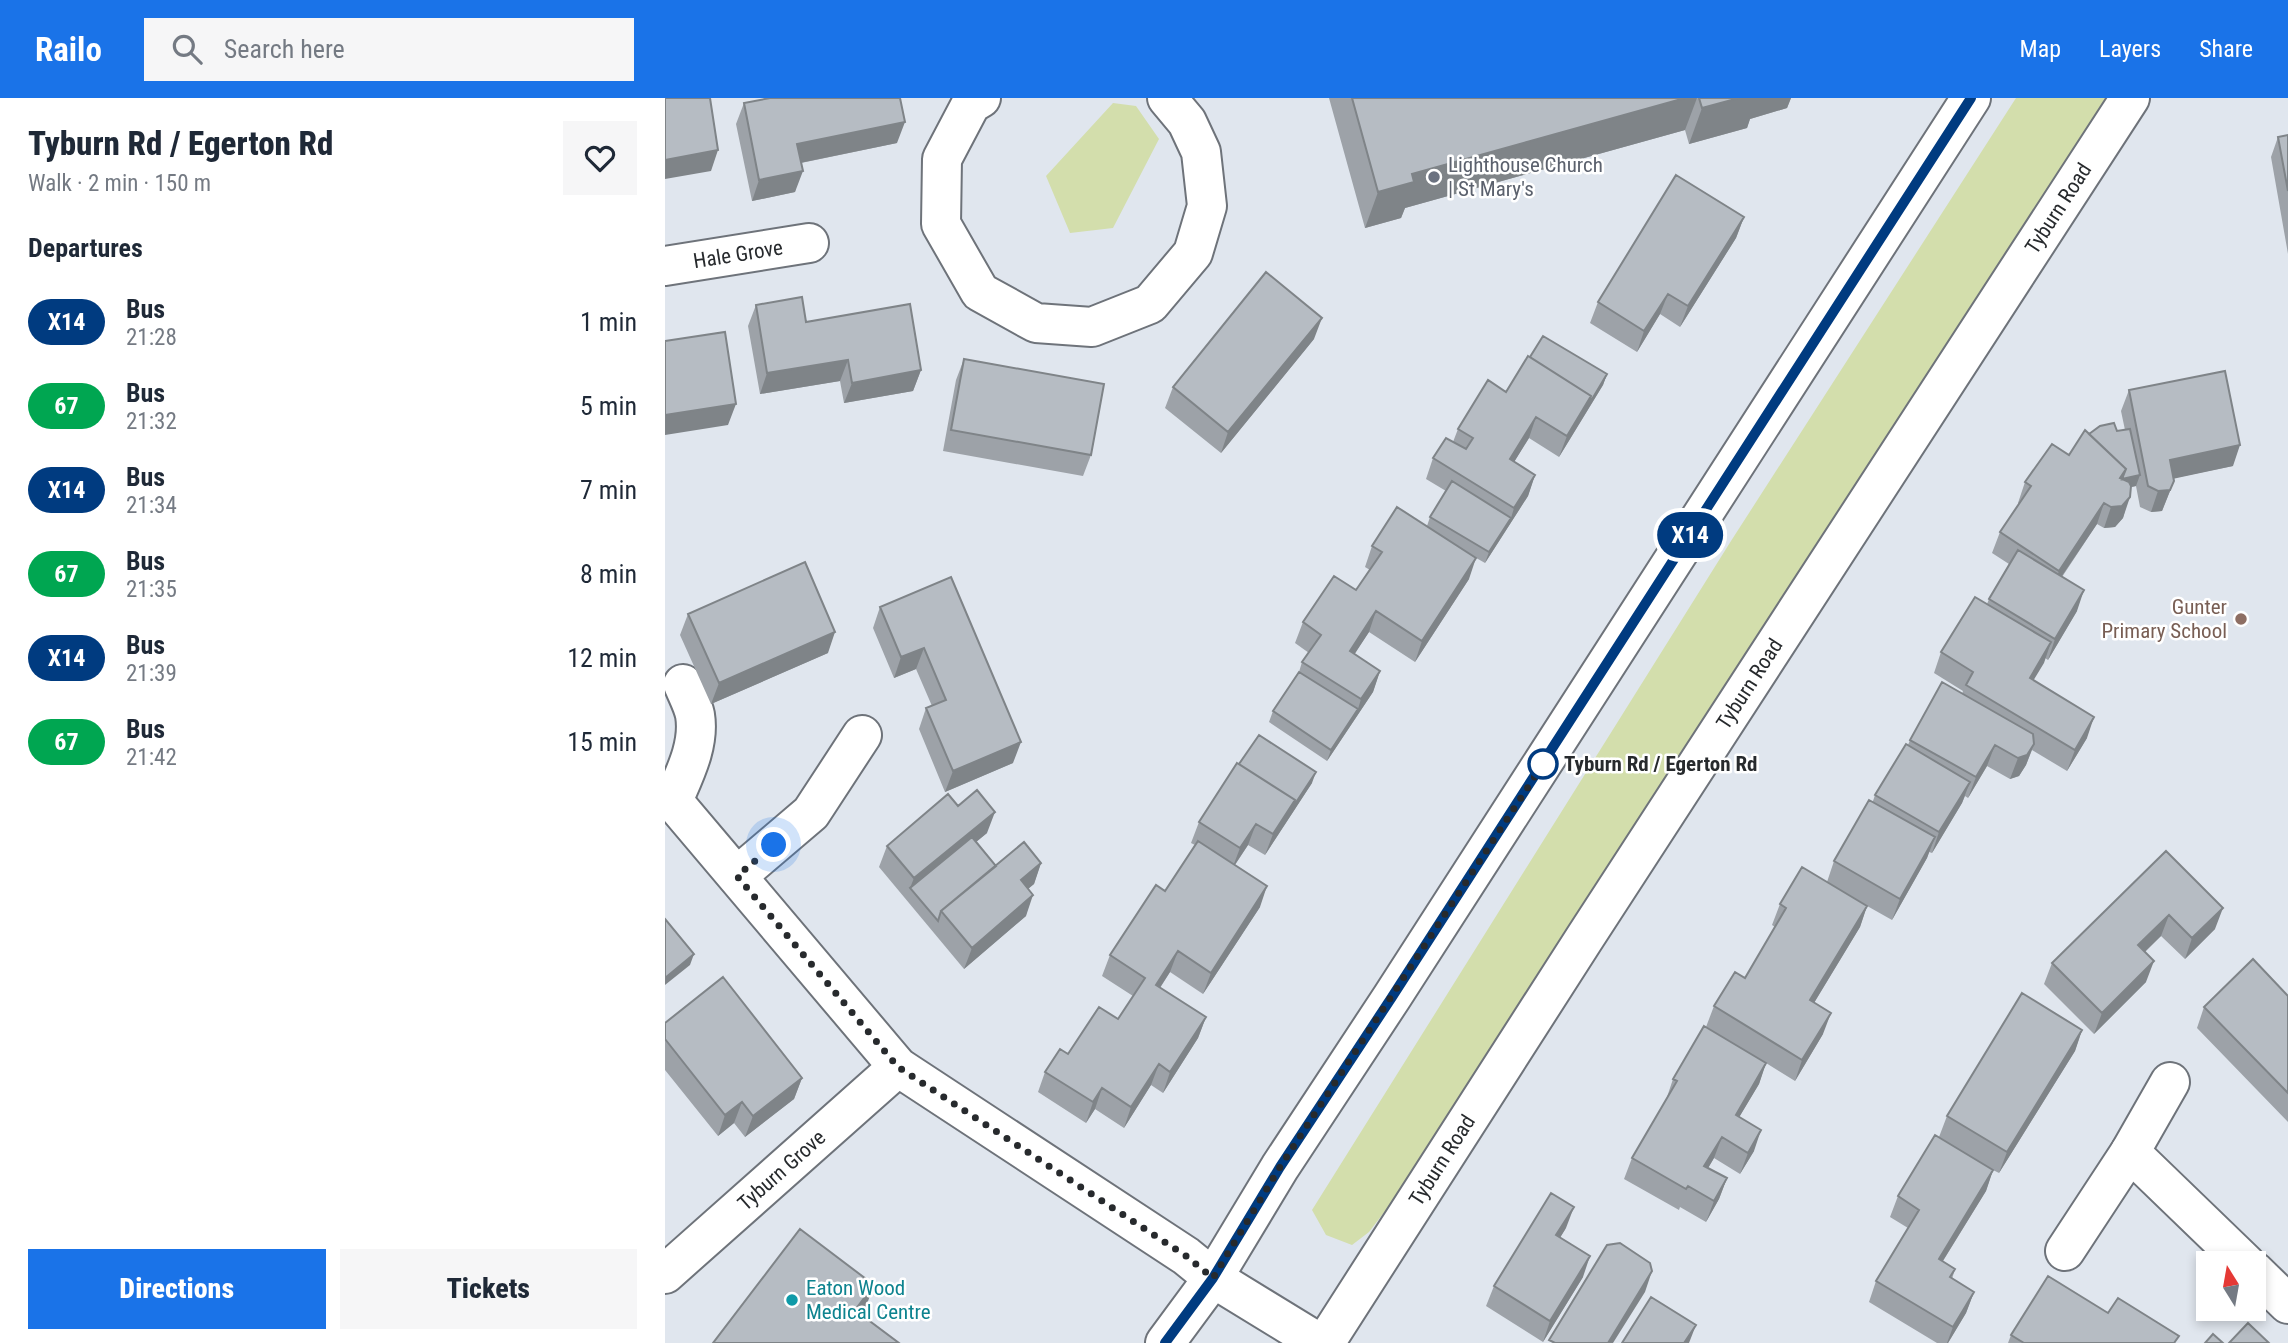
<!DOCTYPE html>
<meta charset="utf-8">
<style>
body{margin:0;font-family:"Roboto Condensed",sans-serif;background:#f6f6f7;color:#1f2937;height:100vh;display:flex;flex-direction:column;font-size:26px;white-space:nowrap}
*{box-sizing:border-box;margin:0}
p{font-size:23px;color:#747a83}
.icon{flex:none;width:38px;height:38px;fill:none;stroke:currentColor;stroke-width:2;stroke-linecap:round;stroke-linejoin:round}
.map{position:relative;flex:1;overflow:hidden}
.drawer{display:flex;flex-direction:column;background:#fff;width:665px}
.drawer>*{flex:none}
.badge{padding:0 14px;border-radius:23px;font-size:24px;line-height:46px}
.needle{width:46px;rotate:349deg}
.controls{position:absolute;left:1531px;top:1153px;display:grid;gap:14px}
.controls a{display:grid;place-items:center;width:70px;height:70px;border-radius:0px;background:#fff;box-shadow:0 4px 10px #0003;font-size:35px}
.you{position:absolute;width:35px;height:35px;margin:-18px;border:5px solid #fff;border-radius:50%;background:#1a73e8;box-shadow:0 0 0 10px #1a73e833}
.map>.badge{position:absolute;translate:-50% -50%;box-shadow:0 0 0 4px #fff}
h2{padding:0 28px;font-size:26px;line-height:63px}
.round{display:grid;place-items:center;flex:none;width:74px;height:74px;border-radius:0px;background:#f6f6f7}
.headline{display:flex;align-items:center;justify-content:space-between;height:119px;padding:0 28px}
h1{font-size:33px;font-weight:800;line-height:52px}
.primary-button{display:flex;gap:14px;margin-top:auto;padding:14px 28px}
.primary-button a{flex:1;height:80px;border-radius:0px;background:#1a73e8;color:#fff;font-size:28px;font-weight:800;line-height:80px;text-align:center}
.primary-button a+a{background:#f6f6f7;color:#1f2937}
ul{padding:0;list-style:none}
li{display:flex;align-items:center;gap:21px;height:84px;padding:0 28px}
li div{flex:1}
li b{display:block;font-size:26px}
li em{font-style:normal}
li .badge{min-width:77px;font-weight:700;text-align:center}
header{display:flex;align-items:center;gap:42px;box-sizing:border-box;height:98px;padding:0 35px;background:#1a73e8;color:#fff}
header strong{font-size:33px}
nav{display:flex;gap:38px;margin-inline-start:auto;font-size:24px}
.search{width:490px;height:63px;background:#f6f6f7;display:flex;align-items:center;gap:18px;box-sizing:border-box;padding:0 24px;border-radius:0px;color:#747a83;font-size:26px}
main{display:flex;flex:1;min-height:0}
.map>svg:first-child{display:block}
.green{fill:#d3deac}
.lines{fill:none;stroke-linecap:round;stroke-linejoin:round}
.minor-casing{stroke:#6e737a;stroke-width:42}
.major-casing{stroke:#6e737a;stroke-width:42}
.minor{stroke:#fff;stroke-width:38}
.major{stroke:#fff;stroke-width:38}
.wall{fill:#9da2a8}
.shaded-wall{fill:#7f8488}
.building{fill:#b6bcc3;stroke:#7f8488;stroke-width:2}
.line-casing{stroke:#fff;stroke-width:16}
.line{stroke:#003b80;stroke-width:10}
.walk{stroke:#272a2d;stroke-width:7;stroke-dasharray:0 12.6}
.worship-dot{fill:#6b7280;stroke:#fff;stroke-width:2.5}
.education-dot{fill:#8d6e63;stroke:#fff;stroke-width:2.5}
.stop-dot{fill:#fff;stroke:#003b80;stroke-width:3.5}
.culture-dot{fill:#0f9aa8;stroke:#fff;stroke-width:2.5}
.labels{text-anchor:middle;dominant-baseline:central;stroke-width:5;stroke-linejoin:round;paint-order:stroke}
.worship-label{font-size:21px;fill:#5b616d;stroke:#fff;text-anchor:start}
.street-label{font-size:21px;fill:#272a2d;stroke:#fff}
.education-label{font-size:21px;fill:#785e54;stroke:#fff;text-anchor:end}
.stop-label{font-size:21px;font-weight:bold;fill:#272a2d;stroke:#fff;text-anchor:start}
.culture-label{font-size:21px;fill:#0d838f;stroke:#fff;text-anchor:start}
</style>
<header>
<strong>Railo</strong>
<div class="search"><svg class="icon" aria-label="search" viewBox="0 0 24 24"><circle cx="10" cy="10" r="6"/><path d="M15 15l6 6"/></svg>Search here</div>
<nav><a>Map</a><a>Layers</a><a>Share</a></nav>
</header>
<main>
<section class="drawer">
<div class="headline"><div><h1>Tyburn Rd / Egerton Rd</h1><p>Walk · 2 min · 150 m</p></div><a class="round"><svg class="icon" aria-label="heart" viewBox="0 0 24 24"><path d="M12 20l-8-8c-3-5 5-10 8-4 3-6 11-1 8 4z"/></svg></a></div>
<h2>Departures</h2>
<ul>
<li><span class="badge" style="background:#003b80;color:#fff">X14</span><div><b>Bus</b><p>21:28</p></div><em>1 min</em></li>
<li><span class="badge" style="background:#00a651;color:#fff">67</span><div><b>Bus</b><p>21:32</p></div><em>5 min</em></li>
<li><span class="badge" style="background:#003b80;color:#fff">X14</span><div><b>Bus</b><p>21:34</p></div><em>7 min</em></li>
<li><span class="badge" style="background:#00a651;color:#fff">67</span><div><b>Bus</b><p>21:35</p></div><em>8 min</em></li>
<li><span class="badge" style="background:#003b80;color:#fff">X14</span><div><b>Bus</b><p>21:39</p></div><em>12 min</em></li>
<li><span class="badge" style="background:#00a651;color:#fff">67</span><div><b>Bus</b><p>21:42</p></div><em>15 min</em></li>
</ul>
<div class="primary-button"><a>Directions</a><a>Tickets</a></div>
</section>
<div class="map">
<svg width="1623" height="1245" viewBox="0 0 1623 1245">
<rect width="100%" height="100%" fill="#e0e6ee"/>
<path class="green" d="M 1351,0 L 1441,0 L 727,1104 L 704,1134 L 687,1147 L 661,1137 L 647,1112 L 1066,443 Z
M 448,5 L 471,8 L 494,41 L 448,130 L 405,135 L 381,78 Z"/>
<g class="lines">
<g class="minor-casing">
<g id="minor">
<path d="M 316,0 L 306,6 L 277,61 L 276,126 L 315,194 L 371,225 L 427,229 L 485,206 L 528,155 L 542,108 L 536,54 L 522,24 L 502,0"/>
<path id="s1" d="M 0,168 L 144,145"/>
<path d="M 0,701 L 8,703 L 233,969 L 521,1158 L 548,1180"/>
<path d="M 8,703 C 19,677 35,647 30,617 C 28,607 22,596 18,586"/>
<path d="M 72,778 L 146,715 L 197,637"/>
<path d="M 1465,1054 L 1581,1166"/>
<path d="M 1400,1153 L 1465,1054 L 1505,984"/>
<path d="M 1589,1173 L 1623,1206"/>
<path id="s2" d="M 0,1176 L 233,969"/>
</g>
</g>
<g class="major-casing">
<g id="major">
<path d="M 548,1180 L 654,1245"/>
<path d="M 500,1245 L 548,1180 L 615,1069 L 727,899 L 1306,0"/>
<path id="s3" d="M 660,1245 L 919,841 L 1465,0"/>
</g>
</g>
<use href="#minor" class="minor"/>
<use href="#major" class="major"/>
</g>
<path class="wall" d="M 664,0 L 1126,0 L 1122,10 L 1085,21 L 1082,30 L 1024,46 L 1020,32 L 740,110 L 736,120 L 700,130 Z
M 79,5 L 232,45 L 136,65 L 130,94 L 87,103 L 71,26 Z
M 1623,37 L 1623,156 L 1606,59 L 1613,39 Z
M 1079,119 L 1071,140 L 1015,229 L 995,216 L 972,254 L 925,225 L 933,204 Z
M 91,207 L 141,224 L 256,272 L 248,293 L 179,305 L 175,283 L 95,296 L 83,228 Z
M 649,241 L 556,355 L 500,310 L 508,289 Z
M 865,259 L 942,276 L 938,287 L 894,359 L 864,340 L 849,364 L 870,377 L 863,398 L 820,465 L 799,453 L 804,481 L 750,564 L 704,534 L 689,556 L 715,573 L 708,594 L 662,663 L 604,624 L 608,613 L 634,574 L 637,564 L 644,555 L 630,545 L 638,524 L 691,492 L 705,472 L 700,469 L 707,448 L 762,428 L 765,419 L 781,393 L 761,381 L 768,360 L 788,344 L 793,331 L 841,294 Z
M 299,261 L 426,357 L 418,378 L 278,353 L 291,282 Z
M 1464,292 L 1568,368 L 1509,380 L 1509,383 L 1497,413 L 1486,414 L 1475,409 L 1471,388 L 1466,389 L 1458,420 L 1450,429 L 1439,430 L 1432,426 L 1397,479 L 1412,513 L 1383,562 L 1380,560 L 1368,582 L 1422,640 L 1402,673 L 1367,652 L 1361,667 L 1354,678 L 1345,681 L 1322,668 L 1303,700 L 1300,698 L 1297,705 L 1267,755 L 1264,754 L 1262,760 L 1227,822 L 1188,800 L 1202,808 L 1195,829 L 1149,905 L 1158,936 L 1130,983 L 1101,965 L 1094,986 L 1074,1019 L 1089,1053 L 1075,1076 L 1049,1060 L 1043,1070 L 1062,1080 L 1054,1101 L 1041,1124 L 1015,1109 L 1014,1112 L 959,1081 L 967,1060 L 1001,1002 L 1008,981 L 1041,929 L 1049,908 L 1080,880 L 1110,829 L 1107,827 L 1115,806 L 1162,784 L 1169,763 L 1208,703 L 1210,697 L 1243,647 L 1245,642 L 1297,596 L 1298,593 L 1269,575 L 1276,554 L 1322,506 L 1324,501 L 1344,466 L 1327,455 L 1335,434 L 1354,406 L 1353,405 L 1360,384 L 1404,357 L 1424,336 L 1460,332 L 1456,313 Z
M 286,479 L 348,665 L 280,694 L 254,631 L 261,610 L 267,608 L 251,571 L 229,580 L 208,530 L 215,509 Z
M 23,516 L 163,555 L 46,606 L 15,537 Z
M 574,666 L 647,685 L 600,757 L 583,747 L 570,767 L 595,809 L 538,896 L 505,874 L 495,890 L 541,919 L 533,940 L 498,995 L 486,987 L 459,1030 L 430,1011 L 421,1025 L 373,994 L 380,974 L 453,921 L 468,898 L 437,878 L 445,857 L 500,793 L 530,747 L 526,745 L 534,724 Z
M 293,708 L 322,735 L 311,744 L 331,768 L 376,765 L 369,786 L 363,791 L 361,818 L 299,871 L 214,769 L 222,748 Z
M 1501,753 L 1550,831 L 1520,861 L 1496,838 L 1480,854 L 1481,884 L 1429,936 L 1379,886 L 1387,865 Z
M 1623,898 L 1623,1024 L 1532,930 L 1539,909 Z
M 0,925 L 137,980 L 129,1001 L 80,1039 L 69,1025 L 53,1038 L 0,972 Z
M 1417,932 L 1410,953 L 1334,1075 L 1328,1072 L 1321,1093 L 1278,1163 L 1290,1171 L 1287,1181 L 1309,1194 L 1301,1215 L 1283,1245 L 1272,1245 L 1204,1204 L 1211,1183 L 1243,1130 L 1225,1119 L 1233,1098 L 1274,1039 L 1282,1018 Z
M 901,1130 L 895,1139 L 918,1179 L 878,1244 L 821,1208 L 829,1188 Z
M 1443,1215 L 1511,1245 L 1343,1245 L 1346,1237 Z"/>
<path class="shaded-wall" d="M 1020,0 L 1032,0 L 1020,32 L 740,110 L 736,120 L 700,130 L 713,94 L 747,76 Z
M 1074,0 L 1126,0 L 1122,10 L 1085,21 L 1082,30 L 1024,46 L 1037,10 Z
M 240,24 L 232,45 L 125,67 L 132,46 Z
M 53,52 L 46,73 L 0,81 L 0,62 Z
M 138,73 L 130,94 L 87,103 L 94,82 Z
M 1079,119 L 1071,140 L 1015,229 L 1023,208 Z
M 1003,196 L 995,216 L 972,254 L 979,233 Z
M 657,220 L 649,241 L 556,355 L 563,334 Z
M 183,262 L 175,283 L 95,296 L 102,275 Z
M 256,272 L 248,293 L 179,305 L 187,285 Z
M 942,276 L 938,287 L 894,359 L 902,338 L 926,298 Z
M 71,306 L 63,327 L 0,337 L 0,317 Z
M 871,319 L 864,340 L 838,382 L 845,361 Z
M 1575,347 L 1568,368 L 1498,383 L 1505,362 Z
M 870,377 L 863,398 L 820,465 L 824,454 L 846,420 L 849,410 Z
M 1475,377 L 1471,388 L 1453,392 L 1457,381 Z
M 1509,383 L 1497,413 L 1486,414 L 1493,393 Z
M 1465,399 L 1458,420 L 1450,429 L 1439,430 L 1446,409 Z
M 1439,405 L 1432,426 L 1386,494 L 1394,473 Z
M 811,460 L 804,481 L 750,564 L 757,543 Z
M 1419,492 L 1412,513 L 1383,562 L 1390,541 Z
M 711,513 L 704,534 L 678,574 L 685,553 Z
M 170,534 L 163,555 L 46,606 L 54,585 Z
M 1386,544 L 1379,565 L 1357,601 L 1365,580 Z
M 259,550 L 251,571 L 229,580 L 236,559 Z
M 715,573 L 708,594 L 662,663 L 666,652 L 693,611 L 696,601 Z
M 1429,619 L 1422,640 L 1402,673 L 1410,652 Z
M 356,644 L 348,665 L 280,694 L 288,673 Z
M 1369,646 L 1361,667 L 1354,678 L 1345,681 L 1353,660 Z
M 1330,647 L 1322,668 L 1303,700 L 1311,679 Z
M 651,674 L 647,685 L 600,757 L 608,736 L 630,702 Z
M 1305,684 L 1297,705 L 1267,755 L 1274,734 Z
M 330,714 L 322,735 L 249,795 L 245,790 L 249,780 Z
M 591,726 L 583,747 L 567,771 L 575,750 Z
M 1270,739 L 1262,760 L 1227,822 L 1235,801 Z
M 376,765 L 369,786 L 348,803 L 356,782 Z
M 602,788 L 595,809 L 538,896 L 546,875 Z
M 368,797 L 361,818 L 299,871 L 307,850 Z
M 1202,808 L 1195,829 L 1138,923 L 1145,902 Z
M 1558,810 L 1550,831 L 1520,861 L 1527,840 Z
M 1504,817 L 1496,838 L 1466,867 L 1473,847 Z
M 513,853 L 505,874 L 483,908 L 491,887 Z
M 29,856 L 25,867 L 0,887 L 0,880 Z
M 1489,863 L 1481,884 L 1429,936 L 1437,915 Z
M 1166,915 L 1158,936 L 1130,983 L 1137,962 Z
M 541,919 L 533,940 L 498,995 L 505,974 Z
M 1417,932 L 1410,953 L 1334,1075 L 1342,1054 Z
M 1101,965 L 1094,986 L 1063,1038 L 1071,1017 Z
M 494,966 L 486,987 L 459,1030 L 466,1009 Z
M 137,980 L 129,1001 L 80,1039 L 88,1018 Z
M 437,990 L 430,1011 L 421,1025 L 428,1004 Z
M 77,1004 L 69,1025 L 53,1038 L 60,1017 Z
M 1096,1032 L 1089,1053 L 1075,1076 L 1083,1055 Z
M 1057,1039 L 1049,1060 L 1032,1089 L 1039,1068 Z
M 1328,1072 L 1321,1093 L 1266,1182 L 1274,1161 Z
M 1062,1080 L 1054,1101 L 1041,1124 L 1049,1103 Z
M 909,1109 L 901,1130 L 884,1158 L 891,1137 Z
M 925,1158 L 918,1179 L 878,1244 L 885,1223 Z
M 987,1173 L 980,1194 L 948,1245 L 943,1245 Z
M 209,1187 L 193,1230 L 190,1212 Z
M 1309,1194 L 1301,1215 L 1283,1245 L 1282,1245 L 1288,1229 Z
M 1031,1227 L 1024,1245 L 1019,1245 Z"/>
<path class="building" d="M 0,0 L 45,0 L 53,52 L 0,62 Z
M 105,0 L 235,0 L 240,24 L 132,46 L 138,73 L 94,82 L 79,5 Z
M 687,0 L 1020,0 L 747,76 L 749,84 L 713,94 Z
M 1034,0 L 1074,0 L 1037,10 Z
M 1623,37 L 1623,93 L 1613,39 Z
M 1011,77 L 1079,119 L 1023,208 L 1003,196 L 979,233 L 933,204 Z
M 601,174 L 657,220 L 563,334 L 508,289 Z
M 137,199 L 141,224 L 245,206 L 256,272 L 187,285 L 183,262 L 102,275 L 91,207 Z
M 60,234 L 71,306 L 0,317 L 0,243 Z
M 878,238 L 942,276 L 923,308 L 926,298 L 865,259 Z
M 863,258 L 926,298 L 902,338 L 871,319 L 845,361 L 870,377 L 849,410 L 768,360 L 781,340 L 801,351 L 808,340 L 793,331 L 823,282 L 841,294 Z
M 299,261 L 439,286 L 426,357 L 286,332 Z
M 1560,273 L 1575,347 L 1505,362 L 1509,383 L 1505,392 L 1493,393 L 1483,388 L 1464,292 Z
M 1449,325 L 1452,333 L 1465,331 L 1475,377 L 1457,381 L 1461,371 L 1424,336 L 1435,328 Z
M 1420,332 L 1461,371 L 1455,380 L 1464,384 L 1466,388 L 1465,399 L 1457,408 L 1446,409 L 1439,405 L 1394,473 L 1335,434 L 1366,388 L 1360,384 L 1387,346 L 1404,357 Z
M 787,383 L 846,420 L 824,454 L 765,419 Z
M 732,409 L 811,460 L 757,543 L 711,513 L 685,553 L 715,573 L 696,601 L 637,564 L 656,537 L 638,524 L 669,478 L 691,492 L 717,454 L 707,448 Z
M 1353,452 L 1419,492 L 1390,541 L 1324,501 Z
M 140,464 L 170,534 L 54,585 L 23,516 Z
M 286,479 L 356,644 L 288,673 L 261,610 L 281,602 L 259,550 L 236,559 L 215,509 Z
M 1310,499 L 1386,544 L 1365,580 L 1429,619 L 1410,652 L 1301,587 L 1308,574 L 1276,554 Z
M 634,574 L 693,611 L 666,652 L 608,613 Z
M 1277,584 L 1368,636 L 1369,646 L 1362,657 L 1353,660 L 1330,647 L 1311,679 L 1245,642 Z
M 594,637 L 651,674 L 626,712 L 630,702 L 574,666 Z
M 1241,646 L 1305,684 L 1274,734 L 1210,697 Z
M 572,665 L 630,702 L 608,736 L 591,726 L 575,750 L 534,724 Z
M 312,692 L 330,714 L 249,780 L 222,748 L 283,696 L 293,708 Z
M 1204,702 L 1270,739 L 1235,801 L 1169,763 Z
M 307,739 L 331,768 L 276,813 L 273,823 L 245,790 Z
M 533,743 L 602,788 L 546,875 L 513,853 L 491,887 L 541,919 L 505,974 L 494,966 L 466,1009 L 437,990 L 428,1004 L 380,974 L 395,951 L 403,956 L 434,909 L 453,921 L 480,880 L 445,857 L 491,787 L 500,793 Z
M 359,744 L 376,765 L 356,782 L 368,797 L 307,850 L 276,813 Z
M 1501,753 L 1558,810 L 1527,840 L 1504,817 L 1473,847 L 1489,863 L 1437,915 L 1387,865 Z
M 1137,769 L 1202,808 L 1145,902 L 1166,915 L 1137,962 L 1049,908 L 1070,874 L 1080,880 L 1121,810 L 1115,806 Z
M 0,821 L 29,856 L 0,880 Z
M 1588,861 L 1623,898 L 1623,995 L 1539,909 Z
M 58,879 L 137,980 L 88,1018 L 77,1004 L 60,1017 L 0,941 L 0,925 Z
M 1357,895 L 1417,932 L 1342,1054 L 1282,1018 Z
M 1039,928 L 1101,965 L 1071,1017 L 1096,1032 L 1083,1055 L 1057,1039 L 1039,1068 L 1062,1080 L 1049,1103 L 1023,1088 L 1021,1091 L 967,1060 L 1012,983 L 1008,981 Z
M 1270,1037 L 1328,1072 L 1274,1161 L 1290,1171 L 1285,1179 L 1309,1194 L 1288,1229 L 1211,1183 L 1254,1112 L 1233,1098 Z
M 886,1095 L 909,1109 L 891,1137 L 925,1158 L 885,1223 L 829,1188 Z
M 135,1131 L 209,1187 L 190,1212 L 234,1245 L 48,1245 Z
M 955,1145 L 985,1165 L 987,1173 L 943,1245 L 890,1245 L 884,1242 L 942,1147 Z
M 1383,1178 L 1443,1215 L 1453,1200 L 1514,1238 L 1509,1245 L 1359,1245 L 1346,1237 Z
M 986,1199 L 1031,1227 L 1019,1245 L 957,1245 Z
M 1583,1225 L 1604,1245 L 1564,1245 Z
M 1548,1236 L 1558,1245 L 1540,1245 Z"/>
<g class="lines">
<g class="line-casing">
<path id="line" d="M 500,1245 L 548,1180 L 615,1069 L 727,899 L 1306,0"/>
</g>
<use href="#line" class="line"/>
<path class="walk" d="M 109,747 L 72,778 L 233,969 L 521,1158 L 548,1180 L 615,1069 L 878,666"/>
</g>
<circle class="worship-dot" cx="769" cy="79" r="7"/>
<circle class="education-dot" cx="1576" cy="521" r="7"/>
<circle class="stop-dot" cx="878" cy="666" r="14"/>
<circle class="culture-dot" cx="127" cy="1202" r="7"/>
<g class="labels">
<g class="worship-label">
<text x="783" y="67">Lighthouse Church<tspan x="783" dy="24">| St Mary's</tspan></text>
</g>
<g class="street-label">
<text stroke="none"><textPath href="#s3" startOffset="1351">Tyburn Road</textPath></text>
<text stroke="none"><textPath href="#s1" startOffset="74">Hale Grove</textPath></text>
<text stroke="none"><textPath href="#s3" startOffset="784">Tyburn Road</textPath></text>
<text stroke="none"><textPath href="#s3" startOffset="217">Tyburn Road</textPath></text>
<text stroke="none"><textPath href="#s2" startOffset="156">Tyburn Grove</textPath></text>
</g>
<g class="education-label">
<text x="1562" y="509">Gunter<tspan x="1562" dy="24">Primary School</tspan></text>
</g>
<g class="stop-label">
<text x="899" y="666">Tyburn Rd / Egerton Rd</text>
</g>
<g class="culture-label">
<text x="141" y="1190">Eaton Wood<tspan x="141" dy="24">Medical Centre</tspan></text>
</g>
</g>
</svg>
<div class="controls">
<a><svg class="needle" viewBox="-14 -14 28 28"><path d="M0-13l5 13h-10z" fill="#e53935"/><path d="M0 13l5-13h-10z" fill="#747a83"/></svg></a>
</div>
<div class="you" style="left:109px;top:747px"></div>
<b class="badge" style="left:1025px;top:437px;background:#003b80;color:#fff">X14</b>
</div>
</main>
